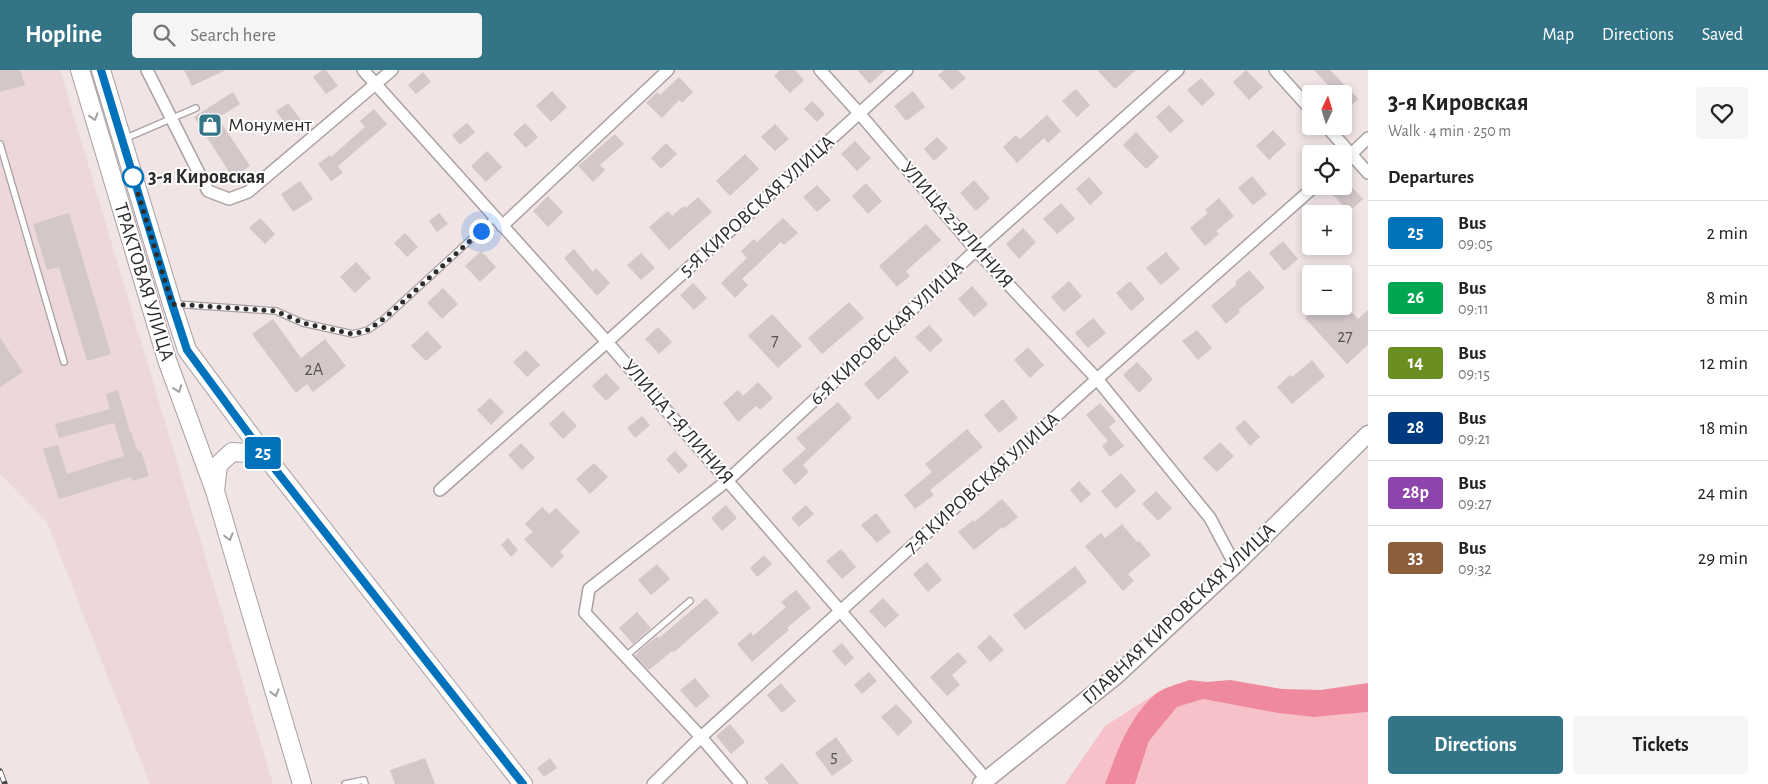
<!DOCTYPE html>
<meta charset="utf-8">
<style>
body{margin:0;font-family:"Alegreya Sans",sans-serif;background:#f6f6f6;color:#222;height:100vh;display:flex;flex-direction:column;font-size:19px;white-space:nowrap}
*{box-sizing:border-box;margin:0}
p{font-size:16px;color:#767676}
.icon{flex:none;width:28px;height:28px;fill:none;stroke:currentColor;stroke-width:2;stroke-linecap:round;stroke-linejoin:round}
.map{position:relative;flex:1;overflow:hidden}
.drawer{display:flex;flex-direction:column;background:#fff;width:400px}
.drawer>*{flex:none}
.badge{padding:0 10px;border-radius:4px;font-size:18px;line-height:32px}
.needle{width:32px;rotate:4deg}
.controls{position:absolute;left:1302px;top:15px;display:grid;gap:10px}
.controls a{display:grid;place-items:center;width:50px;height:50px;border-radius:5px;background:#fff;box-shadow:0 2px 8px #0003;font-size:25px}
.you{position:absolute;width:25px;height:25px;margin:-12px;border:4px solid #fff;border-radius:50%;background:#1a73e8;box-shadow:0 0 0 8px #1a73e833}
.map>.badge{position:absolute;translate:-50% -50%;box-shadow:0 0 0 2px #fff}
h2{padding:0 20px;font-size:19px;line-height:45px}
.round{display:grid;place-items:center;flex:none;width:52px;height:52px;border-radius:5px;background:#f6f6f6}
.overview{display:flex;align-items:center;justify-content:space-between;height:85px;padding:0 20px}
h1{font-size:24px;font-weight:700;line-height:38px}
.primary-button{display:flex;gap:10px;margin-top:auto;padding:10px 20px}
.primary-button a{flex:1;height:58px;border-radius:5px;background:#337587;color:#fff;font-size:20px;font-weight:700;line-height:58px;text-align:center}
.primary-button a+a{background:#f6f6f6;color:#222}
ul{padding:0;list-style:none}
li{display:flex;align-items:center;gap:15px;height:65px;padding:0 20px;border-top:1px solid #e0e0e0}
li div{flex:1}
li b{display:block;font-size:19px}
li em{font-style:normal}
li .badge{min-width:55px;font-weight:700;text-align:center}
header{display:flex;align-items:center;gap:30px;box-sizing:border-box;height:70px;padding:0 25px;background:#337587;color:#fff}
header strong{font-size:24px}
nav{display:flex;gap:28px;margin-inline-start:auto;font-size:18px}
.search{width:350px;height:45px;background:#f6f6f6;display:flex;align-items:center;gap:12px;box-sizing:border-box;padding:0 18px;border-radius:5px;color:#767676;font-size:19px}
main{display:flex;flex:1;min-height:0}
.map>svg:first-child{display:block}
.built{fill:#ecd7da}
.green{fill:#f6c1c9}
.water{fill:#ef899d}
.building{fill:#d3c7c8}
.lines{fill:none;stroke-linecap:round;stroke-linejoin:round}
.lane-casing{stroke:#aba0a1;stroke-width:8}
.street-casing{stroke:#aba0a1;stroke-width:14}
.secondary-casing{stroke:#aba0a1;stroke-width:19}
.primary-casing{stroke:#aba0a1;stroke-width:20}
.lane{stroke:#fff;stroke-width:5.5}
.street{stroke:#fff;stroke-width:11}
.secondary{stroke:#fff;stroke-width:16}
.primary{stroke:#fff;stroke-width:18}
.rail-casing{stroke:#4c4747;stroke-width:5.5}
.rail{stroke:#fff;stroke-width:4;stroke-dasharray:11;stroke-linecap:butt}
.oneway{stroke:#a1a0a0}
.line-casing{stroke:#fff;stroke-width:11}
.line{stroke:#0072bc;stroke-width:8}
.walk{stroke:#2f2b2b;stroke-width:5;stroke-dasharray:0 9}
.stop-dot{fill:#fff;stroke:#0072bc;stroke-width:2.5}
.labels{text-anchor:middle;dominant-baseline:central;stroke-width:4;stroke-linejoin:round;paint-order:stroke}
.number-label{font-size:18px;fill:#585252}
.poi-label{font-size:20px;fill:#2f2b2b;stroke:#fff;text-anchor:start}
.stop-label{font-size:20px;font-weight:bold;fill:#2f2b2b;stroke:#fff;text-anchor:start}
.street-label{font-size:20px;fill:#2f2b2b;stroke:#fff}
</style>
<header>
<strong>Hopline</strong>
<div class="search"><svg class="icon" aria-label="search" viewBox="0 0 24 24"><circle cx="10" cy="10" r="6"/><path d="M15 15l6 6"/></svg>Search here</div>
<nav><a>Map</a><a>Directions</a><a>Saved</a></nav>
</header>
<main>
<div class="map">
<svg width="1368" height="714" viewBox="0 0 1368 714">
<rect width="100%" height="100%" fill="#f0e4e5"/>
<path class="built" d="M 0,0 L 60,0 L 273,714 L 150,714 L 47,452 L 0,404 Z"/>
<path class="green" d="M 1158,622 L 1132,651 L 1116,685 L 1105,714 L 1065,714 L 1105,656 Z
M 1203,629 L 1278,643 L 1314,647 L 1368,642 L 1368,714 L 1135,714 L 1149,671 L 1177,637 Z"/>
<path class="water" d="M 1189,610 L 1207,612 L 1230,610 L 1282,619 L 1321,620 L 1368,613 L 1368,642 L 1314,647 L 1278,643 L 1203,629 L 1177,637 L 1149,671 L 1135,714 L 1105,714 C 1117,682 1129,646 1157,623 C 1165,617 1179,614 1189,610 Z"/>
<path class="building" d="M 0,0 L 20,0 L 25,15 L 0,22 Z
M 184,0 L 226,0 L 192,16 Z
M 322,0 L 326,0 L 338,16 L 326,24 L 313,7 Z
M 780,0 L 795,0 L 804,10 L 790,23 L 774,6 Z
M 857,0 L 885,0 L 870,14 Z
M 944,0 L 958,0 L 966,8 L 952,20 L 938,5 Z
M 1097,0 L 1136,0 L 1115,19 Z
M 1246,0 L 1263,17 L 1249,30 L 1233,12 Z
M 1314,0 L 1330,0 L 1358,29 L 1344,43 L 1344,24 L 1336,24 Z
M 423,2 L 431,12 L 416,24 L 408,15 Z
M 679,7 L 693,22 L 682,33 L 679,30 L 662,48 L 646,33 L 657,22 L 660,25 Z
M 1201,8 L 1215,24 L 1202,36 L 1187,20 Z
M 1076,19 L 1090,35 L 1077,47 L 1062,31 Z
M 552,21 L 567,37 L 551,52 L 536,36 Z
M 913,21 L 925,37 L 906,51 L 894,36 Z
M 233,22 L 240,34 L 218,48 L 250,96 L 233,108 L 194,47 Z
M 812,31 L 825,44 L 817,52 L 804,39 Z
M 288,33 L 301,50 L 289,59 L 276,41 Z
M 1169,35 L 1184,51 L 1170,63 L 1156,47 Z
M 374,39 L 387,54 L 338,96 L 343,103 L 331,111 L 318,94 L 330,85 L 331,87 L 365,57 L 360,51 Z
M 1047,45 L 1061,61 L 1048,73 L 1044,68 L 1017,93 L 1003,77 L 1016,65 L 1020,69 Z
M 467,53 L 475,62 L 460,75 L 452,65 Z
M 525,53 L 538,67 L 526,78 L 513,64 Z
M 775,54 L 789,69 L 775,81 L 761,67 Z
M 1273,60 L 1286,74 L 1269,90 L 1256,76 Z
M 1136,62 L 1159,87 L 1146,99 L 1123,75 Z
M 615,64 L 624,74 L 600,95 L 605,100 L 593,112 L 578,96 Z
M 937,67 L 948,78 L 934,91 L 924,79 Z
M 855,71 L 871,88 L 857,101 L 841,84 Z
M 666,73 L 677,84 L 661,99 L 651,88 Z
M 487,81 L 502,97 L 486,112 L 471,96 Z
M 745,84 L 759,99 L 730,126 L 716,111 Z
M 1252,106 L 1267,124 L 1253,135 L 1238,118 Z
M 1089,107 L 1103,123 L 1090,135 L 1076,119 Z
M 974,110 L 990,128 L 976,141 L 960,123 Z
M 300,111 L 313,129 L 293,142 L 281,124 Z
M 1347,112 L 1363,129 L 1349,142 L 1333,125 Z
M 866,113 L 882,131 L 868,144 L 852,126 Z
M 817,115 L 831,130 L 817,142 L 803,127 Z
M 548,126 L 563,142 L 548,157 L 533,141 Z
M 698,127 L 712,142 L 669,180 L 649,157 L 668,141 L 672,146 L 684,136 L 686,138 Z
M 1219,128 L 1234,146 L 1216,161 L 1219,164 L 1205,176 L 1190,158 L 1208,143 L 1205,140 Z
M 1061,133 L 1075,149 L 1057,164 L 1043,149 Z
M 69,143 L 111,284 L 87,291 L 59,197 L 47,200 L 33,154 Z
M 439,143 L 448,154 L 437,162 L 429,151 Z
M 260,148 L 275,164 L 265,174 L 249,158 Z
M 783,148 L 798,163 L 784,175 L 781,172 L 742,209 L 748,215 L 735,228 L 721,213 L 747,188 L 741,181 L 754,169 L 757,172 Z
M 926,154 L 941,170 L 906,201 L 910,206 L 897,217 L 879,196 Z
M 1023,158 L 1036,172 L 1019,189 L 1006,174 Z
M 405,163 L 418,177 L 407,187 L 394,173 Z
M 1283,171 L 1298,189 L 1284,201 L 1269,183 Z
M 574,179 L 593,202 L 596,198 L 610,213 L 597,226 L 564,188 Z
M 481,181 L 496,197 L 480,212 L 465,196 Z
M 1166,182 L 1180,199 L 1161,215 L 1146,198 Z
M 641,183 L 655,198 L 641,210 L 627,195 Z
M 356,192 L 371,208 L 355,223 L 340,207 Z
M 1249,200 L 1265,218 L 1238,240 L 1240,242 L 1226,254 L 1211,236 L 1237,214 L 1235,212 Z
M 1069,211 L 1082,226 L 1064,242 L 1051,227 Z
M 1130,211 L 1145,229 L 1131,241 L 1116,223 Z
M 693,213 L 707,228 L 694,240 L 680,225 Z
M 972,216 L 988,234 L 974,247 L 958,229 Z
M 443,218 L 458,234 L 442,249 L 427,233 Z
M 849,232 L 864,248 L 822,284 L 808,268 Z
M 1317,236 L 1347,236 L 1358,249 L 1368,240 L 1368,275 L 1347,294 L 1305,248 Z
M 772,244 L 802,276 L 778,298 L 748,266 Z
M 1093,248 L 1106,263 L 1088,278 L 1075,263 Z
M 273,249 L 301,288 L 325,269 L 346,296 L 313,322 L 307,314 L 296,323 L 252,264 Z
M 929,255 L 943,270 L 930,282 L 915,267 Z
M 658,257 L 672,272 L 659,284 L 645,269 Z
M 1197,260 L 1212,278 L 1198,290 L 1182,271 Z
M 427,261 L 442,277 L 426,291 L 411,276 Z
M 0,268 L 23,302 L 0,317 Z
M 1028,277 L 1044,295 L 1030,308 L 1014,290 Z
M 526,280 L 540,295 L 527,307 L 513,292 Z
M 895,286 L 909,302 L 878,330 L 864,314 Z
M 1312,290 L 1325,306 L 1292,334 L 1277,317 L 1290,305 L 1292,307 Z
M 1137,292 L 1153,309 L 1139,323 L 1123,305 Z
M 606,303 L 620,318 L 606,331 L 592,316 Z
M 758,312 L 773,328 L 760,340 L 756,336 L 738,352 L 723,333 L 738,320 L 743,326 Z
M 118,320 L 130,362 L 131,362 L 138,382 L 141,381 L 149,406 L 132,411 L 131,407 L 59,429 L 43,379 L 58,375 L 67,404 L 124,386 L 114,353 L 59,368 L 55,354 L 110,339 L 106,324 Z
M 490,328 L 504,342 L 491,355 L 477,340 Z
M 1003,329 L 1018,348 L 999,363 L 984,345 Z
M 838,332 L 852,348 L 803,395 L 809,402 L 795,415 L 782,400 L 806,379 L 796,368 Z
M 1100,333 L 1116,351 L 1109,357 L 1124,376 L 1110,387 L 1102,376 L 1108,371 L 1086,345 Z
M 563,341 L 577,356 L 563,369 L 549,354 Z
M 642,346 L 650,355 L 635,368 L 627,358 Z
M 1245,350 L 1260,367 L 1250,376 L 1235,358 Z
M 967,359 L 983,377 L 930,420 L 934,425 L 915,439 L 904,425 L 932,402 L 925,394 Z
M 1220,372 L 1234,386 L 1217,402 L 1203,388 Z
M 521,373 L 535,388 L 522,400 L 508,385 Z
M 675,381 L 688,396 L 679,404 L 666,389 Z
M 594,393 L 608,407 L 590,424 L 576,409 Z
M 1121,403 L 1136,421 L 1116,439 L 1101,421 Z
M 1079,411 L 1091,424 L 1081,433 L 1070,420 Z
M 1156,421 L 1172,438 L 1158,451 L 1142,434 Z
M 1002,429 L 1018,447 L 1003,459 L 1002,457 L 974,480 L 958,462 L 973,450 L 974,452 Z
M 726,435 L 737,448 L 722,461 L 711,448 Z
M 806,435 L 814,444 L 799,457 L 791,448 Z
M 542,437 L 549,444 L 556,438 L 580,462 L 560,482 L 564,486 L 552,498 L 524,469 L 533,462 L 525,454 Z
M 876,443 L 891,462 L 877,473 L 861,455 Z
M 1122,454 L 1137,472 L 1139,471 L 1151,485 L 1128,504 L 1134,511 L 1123,521 L 1085,476 L 1101,463 L 1105,468 Z
M 508,468 L 518,480 L 511,487 L 501,475 Z
M 841,479 L 856,497 L 842,509 L 826,491 Z
M 764,485 L 772,494 L 757,507 L 750,498 Z
M 927,492 L 942,510 L 928,522 L 913,504 Z
M 657,494 L 670,509 L 651,525 L 638,510 Z
M 1075,496 L 1087,512 L 1025,560 L 1013,545 Z
M 796,520 L 811,538 L 787,558 L 789,560 L 752,592 L 737,574 L 751,562 L 753,566 L 786,537 L 781,532 Z
M 706,528 L 719,543 L 674,582 L 672,581 L 649,600 L 635,586 L 639,581 L 657,566 L 659,568 Z
M 883,528 L 899,545 L 885,558 L 869,541 Z
M 637,542 L 651,558 L 633,574 L 619,558 Z
M 990,565 L 1004,580 L 990,592 L 977,577 Z
M 842,573 L 854,588 L 845,596 L 832,581 Z
M 958,582 L 967,592 L 952,605 L 960,615 L 947,626 L 930,607 Z
M 869,602 L 877,611 L 862,624 L 854,615 Z
M 695,608 L 710,626 L 696,638 L 680,620 Z
M 781,613 L 796,631 L 782,643 L 767,625 Z
M 896,634 L 913,652 L 898,666 L 881,647 Z
M 730,654 L 745,672 L 731,684 L 716,666 Z
M 836,667 L 853,691 L 832,706 L 815,683 Z
M 425,688 L 435,714 L 395,714 L 390,700 Z
M 550,688 L 557,698 L 544,707 L 537,698 Z
M 782,693 L 799,714 L 769,714 L 764,708 Z"/>
<g class="lines">
<g class="lane-casing">
<path id="lane" d="M 124,69 L 196,38
M 0,74 L 64,292
M 174,234 L 276,241 L 303,253 L 353,264 L 368,260 L 385,248 L 494,148
M 626,586 L 690,531
M 345,714 L 364,710 L 365,714"/>
</g>
<g class="street-casing">
<path id="street" d="M 147,0 L 208,121 L 229,129 L 248,122 L 392,0
M 363,0 L 607,272 L 987,710
M 820,0 L 859,43 L 976,180 L 1097,309 L 1210,448 L 1235,495
M 1275,0 L 1311,40
M 1326,56 L 1368,103
M 1344,91 L 1368,68
M 502,156 L 668,0
M 440,420 L 607,272 L 907,0
M 653,714 L 701,667 L 1097,309 L 1315,116
M 741,714 L 701,667 L 585,543 L 589,519 L 728,410 L 976,180 L 1178,0"/>
</g>
<g class="secondary-casing">
<path id="secondary" d="M 981,714 L 1117,605 L 1235,495 L 1368,364"/>
</g>
<g class="primary-casing">
<path id="primary" d="M 80,0 L 167,290 L 215,421
M 101,0 L 172,234 L 187,280 L 271,393 L 523,714
M 268,392 L 248,383 L 232,382 L 218,395 L 215,421 L 302,714"/>
</g>
<use href="#lane" class="lane"/>
<use href="#street" class="street"/>
<use href="#secondary" class="secondary"/>
<use href="#primary" class="primary"/>
<g class="rail-casing">
<path id="rail" d="M 0,701 L 5,714"/>
</g>
<use href="#rail" class="rail"/>
</g>
<defs><path id="oneway-chevron" d="M-2-3.5L2.5 0L-2 3.5" fill="none" stroke-width="1.6" stroke-linecap="round" stroke-linejoin="round" transform="scale(1.25)"/></defs>
<g class="oneway">
<use href="#oneway-chevron" transform="translate(94 47) rotate(73)"/>
<use href="#oneway-chevron" transform="translate(178 319) rotate(70)"/>
<use href="#oneway-chevron" transform="translate(229 467) rotate(74)"/>
<use href="#oneway-chevron" transform="translate(275 623) rotate(74)"/>
</g>
<g class="lines">
<g class="line-casing">
<path id="line" d="M 101,0 L 172,234 L 187,280 L 271,394 L 523,714"/>
</g>
<use href="#line" class="line"/>
<path class="walk" d="M 133,107 L 172,234 L 276,241 L 303,253 L 353,264 L 368,260 L 385,248 L 481,161"/>
</g>
<defs>
<g id="shop-square" transform="scale(1.25)"><rect x="-9" y="-9" width="18" height="18" rx="4" fill="#337587" stroke="#fff"/><path d="M-5-2.5h2.3a2.7 3.5 0 0 1 5.4 0H5L5.5 6h-11ZM-1.5-2.5h3a1.5 2.3 0 0 0-3 0Z" fill="#fff"/></g>
</defs>
<g fill-rule="evenodd">
<use href="#shop-square" x="210" y="55"/>
</g>
<circle class="stop-dot" cx="133" cy="107" r="10"/>
<g class="labels">
<g class="number-label">
<text x="1345" y="267">27</text>
<text x="775" y="271">7</text>
<text x="314" y="300">2А</text>
<text x="834" y="687">5</text>
</g>
<g class="poi-label">
<text x="228" y="55">Монумент</text>
</g>
<g class="stop-label">
<text x="148" y="107">3-я Кировская</text>
</g>
<g class="street-label">
<text transform="translate(757 136) rotate(-42)">5-Я КИРОВСКАЯ УЛИЦА</text>
<text transform="translate(957 155) rotate(49)">УЛИЦА 2-Я ЛИНИЯ</text>
<text transform="translate(144 212) rotate(73)">ТРАКТОВАЯ УЛИЦА</text>
<text transform="translate(887 263) rotate(-43)">6-Я КИРОВСКАЯ УЛИЦА</text>
<text transform="translate(678 352) rotate(49)">УЛИЦА 1-Я ЛИНИЯ</text>
<text transform="translate(982 413) rotate(-42)">7-Я КИРОВСКАЯ УЛИЦА</text>
<text transform="translate(1179 544) rotate(-43)">ГЛАВНАЯ КИРОВСКАЯ УЛИЦА</text>
</g>
</g>
</svg>
<div class="controls">
<a><svg class="needle" viewBox="-14 -14 28 28"><path d="M0-13l5 13h-10z" fill="#e53935"/><path d="M0 13l5-13h-10z" fill="#767676"/></svg></a>
<a><svg class="icon" aria-label="locate" viewBox="0 0 24 24"><circle cx="12" cy="12" r="6"/><path d="M12 2v4M12 18v4M2 12h4M18 12h4"/></svg></a>
<a>+</a>
<a>−</a>
</div>
<div class="you" style="left:481px;top:161px"></div>
<b class="badge" style="left:263px;top:383px;background:#0072bc;color:#fff">25</b>
</div>
<section class="drawer">
<div class="overview"><div><h1>3-я Кировская</h1><p>Walk · 4 min · 250 m</p></div><a class="round"><svg class="icon" aria-label="heart" viewBox="0 0 24 24"><path d="M12 20l-8-8c-3-5 5-10 8-4 3-6 11-1 8 4z"/></svg></a></div>
<h2>Departures</h2>
<ul>
<li><span class="badge" style="background:#0072bc;color:#fff">25</span><div><b>Bus</b><p>09:05</p></div><em>2 min</em></li>
<li><span class="badge" style="background:#00a651;color:#fff">26</span><div><b>Bus</b><p>09:11</p></div><em>8 min</em></li>
<li><span class="badge" style="background:#6b8e23;color:#fff">14</span><div><b>Bus</b><p>09:15</p></div><em>12 min</em></li>
<li><span class="badge" style="background:#003b80;color:#fff">28</span><div><b>Bus</b><p>09:21</p></div><em>18 min</em></li>
<li><span class="badge" style="background:#8e44ad;color:#fff">28р</span><div><b>Bus</b><p>09:27</p></div><em>24 min</em></li>
<li><span class="badge" style="background:#8b5e3c;color:#fff">33</span><div><b>Bus</b><p>09:32</p></div><em>29 min</em></li>
</ul>
<div class="primary-button"><a>Directions</a><a>Tickets</a></div>
</section>
</main>
